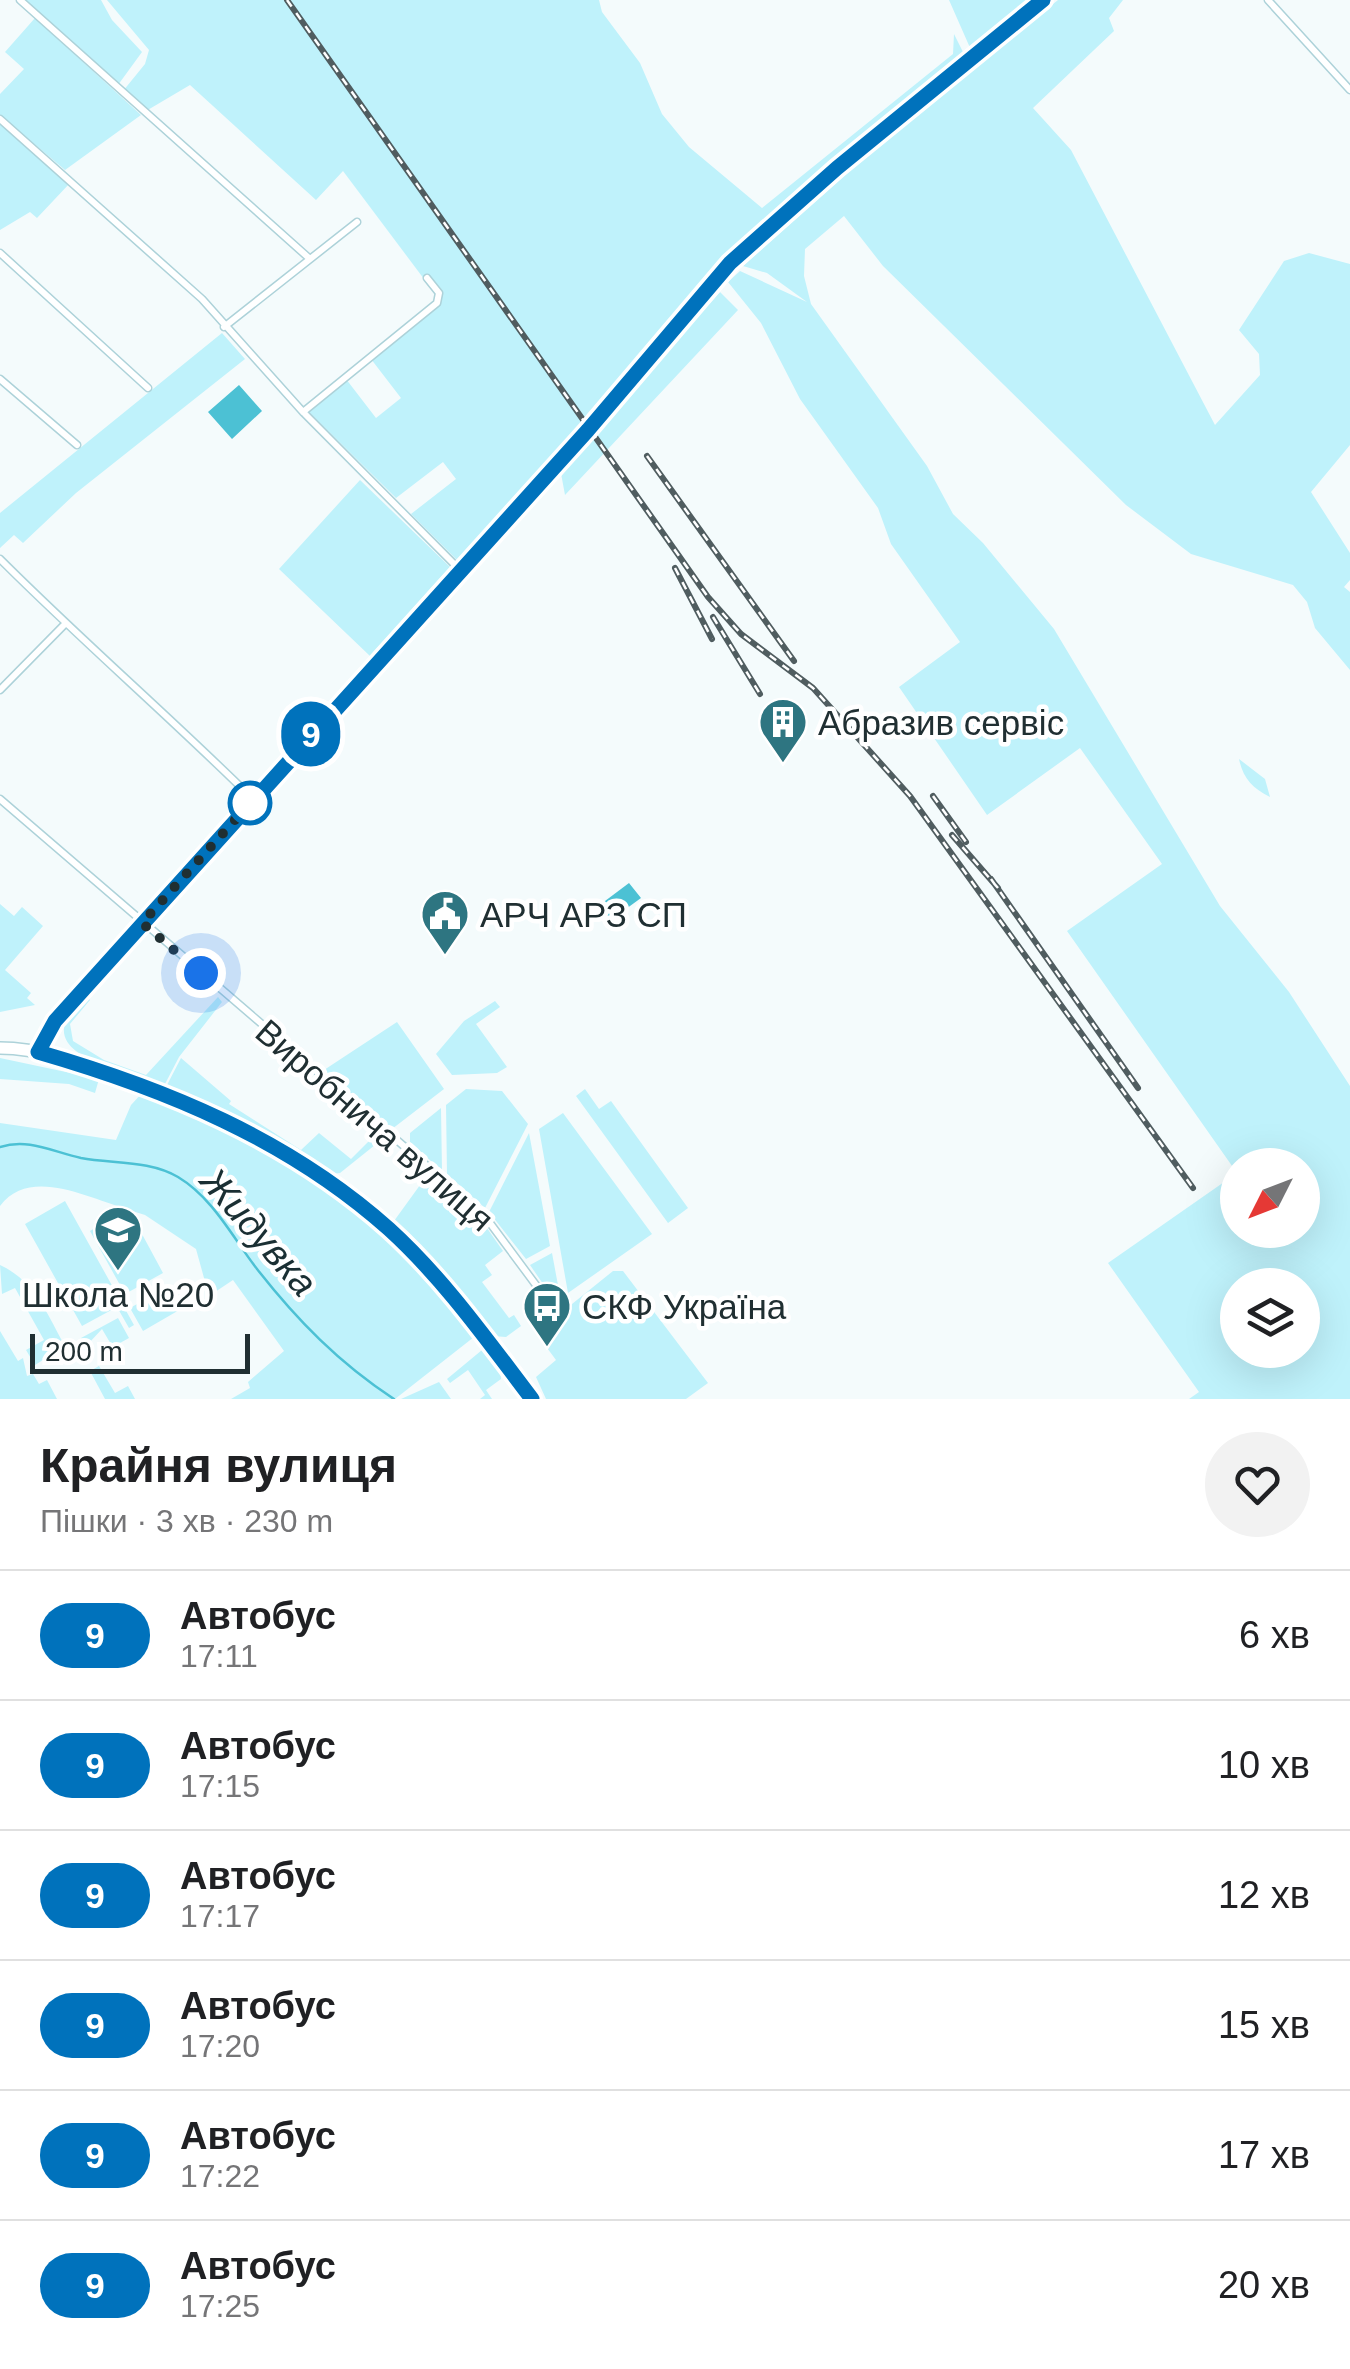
<!DOCTYPE html>
<html lang="uk">
<meta charset="utf-8">
<style>
body{margin:0;font-family:Helvetica,sans-serif;background:#f2f2f2;color:#202124;height:100vh;display:flex;flex-direction:column;font-size:38px;white-space:nowrap}
*{box-sizing:border-box;margin:0}
p{font-size:32px;color:#757577}
.icon{flex:none;width:55px;height:55px;fill:none;stroke:currentColor;stroke-width:2;stroke-linecap:round;stroke-linejoin:round}
.map{position:relative;height:1399px;overflow:hidden}
.sheet{display:flex;flex-direction:column;background:#fff;flex:1}
.sheet>*{flex:none}
.badge{padding:0 20px;border-radius:32px;font-size:35px;line-height:65px}
.needle{width:65px;rotate:228deg}
.tools{position:absolute;left:1220px;top:1148px;display:grid;gap:20px}
.tools a{display:grid;place-items:center;width:100px;height:100px;border-radius:50%;background:#fff;box-shadow:0 10px 40px #0002;font-size:50px}
.scale{position:absolute;left:30px;bottom:25px;width:220px;box-sizing:border-box;padding-left:10px;border:5px solid #202f32;border-top:0;font-size:28px;line-height:35px;white-space:nowrap;color:#202f32;-webkit-text-stroke:8px #fff;paint-order:stroke}
.you{position:absolute;width:50px;height:50px;margin:-25px;border:8px solid #fff;border-radius:50%;background:#1a73e8;box-shadow:0 0 0 15px #1a73e833}
.map>.badge{position:absolute;translate:-50% -50%;box-shadow:0 0 0 5px #fff}
.round{display:grid;place-items:center;flex:none;width:105px;height:105px;border-radius:52px;background:#f2f2f2}
.headline{display:flex;align-items:center;justify-content:space-between;height:170px;padding:0 40px}
h1{font-size:48px;font-weight:600;line-height:75px}
ul{padding:0;list-style:none}
li{display:flex;align-items:center;gap:30px;height:130px;padding:0 40px;border-top:2px solid #e0e0e0}
li div{flex:1}
li b{display:block;font-size:38px}
li em{font-style:normal}
li .badge{min-width:110px;font-weight:700;text-align:center}
.map>svg:first-child{display:block}
.green{fill:#bff2fb;fill-rule:evenodd}
.water{fill:#4cc1d4}
.lines{fill:none;stroke-linecap:round;stroke-linejoin:round}
.stream{stroke:#4cc1d4;stroke-width:2.5}
.minor-casing{stroke:#add2d9;stroke-width:9}
.tertiary-casing{stroke:#add2d9;stroke-width:11}
.primary-casing{stroke:#add2d9;stroke-width:14}
.minor{stroke:#fff;stroke-width:6}
.tertiary{stroke:#fff;stroke-width:9}
.primary{stroke:#fff;stroke-width:11}
.rail-casing{stroke:#505d60;stroke-width:6}
.rail{stroke:#fff;stroke-width:2.5;stroke-dasharray:8;stroke-linecap:butt}
.line-casing{stroke:#fff;stroke-width:22}
.line{stroke:#0072bc;stroke-width:15}
.walk{stroke:#202f32;stroke-width:10;stroke-dasharray:0 18}
.stop-dot{fill:#fff;stroke:#0072bc;stroke-width:5}
.labels{text-anchor:middle;dominant-baseline:central;stroke-width:9;stroke-linejoin:round;paint-order:stroke}
.poi-label{font-size:35px;fill:#202f32;stroke:#fff;text-anchor:start}
.street-label{font-size:35px;fill:#202f32;stroke:#fff}
.water-label{font-size:38px;font-style:italic;fill:#1a2f33;stroke:#fff}
</style>
<div class="map">
<svg width="1350" height="1399" viewBox="0 0 1350 1399">
<rect width="100%" height="100%" fill="#f4fbfc"/>
<path class="green" d="M 24,0 L 101,0 L 112,20 L 142,52 L 118,85 Z
M 107,0 L 599,0 L 602,12 L 640,63 L 662,114 L 689,147 L 762,208 L 953,54 L 954,34 L 965,56 L 728,253 L 581,427 L 457,560 L 411,514 L 456,479 L 443,462 L 396,498 L 308,411 L 346,379 L 376,418 L 401,398 L 371,359 L 440,304 L 441,292 L 424,279 L 343,171 L 316,200 L 190,85 L 146,111 L 123,91 L 145,64 L 149,50 Z
M 949,0 L 1032,0 L 1032,1 L 971,50 Z
M 1058,0 L 1123,0 L 1109,18 L 1114,31 L 1033,108 L 1071,150 L 1215,425 L 1260,375 L 1259,354 L 1239,330 L 1284,261 L 1309,253 L 1350,264 L 1350,445 L 1311,492 L 1350,553 L 1350,580 L 1344,587 L 1350,592 L 1350,670 L 1315,628 L 1307,602 L 1293,585 L 1191,554 L 1126,505 L 883,266 L 844,216 L 805,249 L 804,276 L 811,304 L 927,466 L 953,514 L 983,543 L 1054,629 L 1220,906 L 1289,992 L 1350,1086 L 1350,1399 L 1189,1399 L 1199,1392 L 1108,1263 L 1237,1173 L 1067,931 L 1162,864 L 1080,748 L 987,815 L 899,687 L 960,642 L 891,544 L 878,508 L 800,399 L 761,323 L 728,282 L 740,271 L 807,302 L 767,273 L 743,266 L 873,150 ZM 1238,1165 L 1302,1165 L 1302,1230 L 1238,1230 ZM 1238,1285 L 1302,1285 L 1302,1350 L 1238,1350 Z
M 35,18 L 141,115 L 65,170 L 0,115 L 0,94 L 24,69 L 5,52 Z
M 0,123 L 70,183 L 37,218 L 30,212 L 0,230 Z
M 720,292 L 738,310 L 565,495 L 560,468 Z
M 222,333 L 245,359 L 76,493 L 23,543 L 14,535 L 0,548 L 0,513 Z
M 360,480 L 450,567 L 370,656 L 279,569 Z
M 1239,759 L 1265,779 L 1270,797 C 1252,788 1243,778 1239,759 Z
M 0,904 L 14,916 L 22,907 L 43,926 L 5,970 L 31,993 L 27,998 L 35,1005 L 0,1012 Z
M 87,996 L 90,1000 L 70,1024 L 73,1041 L 104,1060 L 146,1075 L 218,997 L 222,1002 L 179,1057 L 165,1084 C 139,1075 49,1060 66,1021 C 70,1011 80,1004 87,996 Z
M 495,1001 L 500,1007 L 476,1024 L 507,1067 L 497,1073 L 452,1075 L 436,1054 L 464,1021 Z
M 397,1022 L 444,1089 L 392,1129 L 324,1070 Z
M 0,1058 L 99,1079 L 95,1093 L 69,1084 L 0,1079 Z
M 181,1058 L 231,1101 L 229,1104 L 301,1150 L 319,1133 L 351,1159 L 377,1133 L 337,1097 L 377,1127 L 380,1141 L 340,1173 L 332,1174 L 265,1130 L 167,1085 Z
M 466,1089 L 502,1091 L 528,1124 L 485,1208 L 447,1174 L 446,1105 Z
M 585,1089 L 599,1109 L 611,1101 L 688,1208 L 668,1223 L 576,1096 Z
M 143,1092 C 176,1106 212,1118 243,1135 C 331,1186 417,1253 474,1337 L 395,1399 L 231,1399 L 250,1388 L 248,1382 L 284,1351 L 233,1280 L 209,1296 L 196,1249 L 145,1215 L 129,1210 L 163,1273 L 125,1294 L 90,1231 L 127,1209 C 88,1198 30,1166 0,1206 L 0,1123 L 116,1140 L 131,1105 Z
M 441,1108 L 442,1171 L 410,1142 L 410,1133 Z
M 563,1113 L 652,1234 L 568,1293 L 539,1129 Z
M 529,1133 L 550,1246 L 526,1259 L 489,1212 Z
M 428,1174 L 482,1221 L 503,1251 L 485,1265 L 492,1275 L 482,1282 L 509,1318 L 514,1315 L 521,1326 L 506,1337 L 492,1336 L 442,1271 L 394,1221 Z
M 65,1201 L 134,1325 L 129,1328 L 117,1307 L 82,1326 L 25,1224 Z
M 552,1253 L 560,1296 L 550,1294 L 530,1265 Z
M 0,1265 C 35,1281 47,1314 65,1346 L 35,1365 L 26,1350 L 44,1340 L 15,1288 L 2,1294 Z
M 613,1271 L 623,1271 L 708,1383 L 686,1399 L 546,1399 L 536,1377 L 556,1360 L 536,1333 Z
M 169,1286 L 181,1309 L 143,1331 L 130,1308 Z
M 118,1318 L 129,1338 L 120,1343 L 121,1347 L 115,1351 L 102,1329 L 89,1343 L 95,1352 L 78,1350 L 81,1338 Z
M 0,1331 L 18,1361 L 23,1358 L 27,1376 L 33,1374 L 39,1384 L 47,1380 L 57,1399 L 0,1399 Z
M 482,1350 L 500,1369 L 501,1379 L 486,1390 L 492,1399 L 480,1399 L 485,1395 L 468,1370 L 450,1383 L 447,1379 Z
M 99,1366 L 115,1393 L 128,1386 L 135,1399 L 105,1399 L 90,1371 Z
M 439,1382 L 451,1399 L 401,1399 Z"/>
<path class="water" d="M 239,385 L 262,411 L 232,439 L 208,412 Z
M 629,883 L 641,898 L 608,922 L 597,907 Z"/>
<g class="lines">
<path class="stream" d="M 0,1147 C 29,1138 53,1152 81,1158 C 113,1164 149,1160 178,1177 C 213,1198 233,1238 257,1269 C 297,1320 339,1363 394,1399"/>
<g class="minor-casing">
<path id="minor" d="M 20,0 L 310,259
M 1268,0 L 1350,90
M 0,119 L 202,299 L 303,412 L 459,569
M 0,253 L 148,388
M 224,327 L 357,222
M 0,379 L 77,445
M 303,412 L 437,303 L 439,293 L 427,278
M 0,559 C 83,642 170,717 253,799
M 0,690 L 65,624
M 0,799 L 484,1215 L 553,1308"/>
</g>
<g class="tertiary-casing">
<path id="tertiary" d="M 38,1051 L 55,1021 L 588,429 L 730,263 L 837,168 L 1044,0"/>
</g>
<g class="primary-casing">
<path id="primary" d="M 0,1048 C 45,1048 90,1067 132,1082 C 324,1151 412,1240 532,1399"/>
</g>
<use href="#minor" class="minor"/>
<use href="#tertiary" class="tertiary"/>
<use href="#primary" class="primary"/>
<g class="rail-casing">
<path id="rail" d="M 287,0 L 708,597 L 741,634 L 813,688 L 910,796 L 1193,1188
M 647,456 L 794,661
M 675,568 L 712,639
M 713,617 L 760,694
M 933,796 L 966,842
M 952,835 L 998,888
M 991,879 L 1138,1088"/>
</g>
<use href="#rail" class="rail"/>
</g>
<g class="lines">
<g class="line-casing">
<path id="line" d="M 532,1399 C 487,1340 444,1279 389,1229 C 288,1139 166,1089 38,1052 L 55,1021 L 588,430 L 730,263 L 837,168 L 1043,0"/>
</g>
<use href="#line" class="line"/>
<path class="walk" d="M 201,973 L 142,923 L 253,800 L 250,803"/>
</g>
<defs>
<g id="building-pin" transform="scale(2.5)"><path d="M0 17L-7.5 6A9.5 9.5 0 1 1 7.5 6Z" fill="#2e7581" stroke="#fff"/><path d="M-4-6H4V6H1V3H-1V6H-4ZM-2.5-4.3h1.7v1.8h-1.7ZM.8-4.3h1.7v1.8H.8ZM-2.5-1h1.7V.8h-1.7ZM.8-1h1.7V.8H.8Z" fill="#fff"/></g>
<g id="civic-pin" transform="scale(2.5)"><path d="M0 17L-7.5 6A9.5 9.5 0 1 1 7.5 6Z" fill="#2e7581" stroke="#fff"/><path d="M-.6-6.5H3V-4.5H.6V-3L4-1V1h2V6H-6V1h2V-1L-.6-3ZM-1.2 2.5V6h2.4V2.5Z" fill="#fff"/></g>
<g id="school-pin" transform="scale(2.5)"><path d="M0 17L-7.5 6A9.5 9.5 0 1 1 7.5 6Z" fill="#2e7581" stroke="#fff"/><path d="M0-5L7-2L0 1L-7-2ZM-4 1L0 2.5L4 1V4Q0 6-4 4Z" fill="#fff"/></g>
<g id="bus-pin" transform="scale(2.5)"><path d="M0 17L-7.5 6A9.5 9.5 0 1 1 7.5 6Z" fill="#2e7581" stroke="#fff"/><path d="M-5-6H5V4H4V6H2V4H-2V6H-4V4H-5ZM-3.5-4V0h7V-4ZM-3.5 1.2v1.5H-2V1.2ZM2 1.2v1.5H3.5V1.2Z" fill="#fff"/></g>
</defs>
<g fill-rule="evenodd">
<use href="#building-pin" x="783" y="722"/>
<use href="#civic-pin" x="445" y="914"/>
<use href="#school-pin" x="118" y="1230"/>
<use href="#bus-pin" x="547" y="1306"/>
</g>
<circle class="stop-dot" cx="250" cy="803" r="20"/>
<g class="labels">
<g class="poi-label">
<text x="818" y="722">Абразив сервіс</text>
<text x="480" y="914">АРЧ АРЗ СП</text>
<text x="118" y="1294" text-anchor="middle">Школа №20</text>
<text x="582" y="1306">СКФ Україна</text>
</g>
<g class="street-label">
<text transform="translate(375 1125) rotate(41)">Виробнича вулиця</text>
</g>
<g class="water-label">
<text transform="translate(259 1232) rotate(49)">Жидувка</text>
</g>
</g>
</svg>
<div class="tools">
<a><svg class="needle" viewBox="-14 -14 28 28"><path d="M0-13l5 13h-10z" fill="#e53935"/><path d="M0 13l5-13h-10z" fill="#757577"/></svg></a>
<a><svg class="icon" aria-label="layers" viewBox="0 0 24 24"><path d="M12 4l9 5-9 5-9-5zM3 14l9 5 9-5"/></svg></a>
</div>
<div class="scale">200 m</div>
<div class="you" style="left:201px;top:973px"></div>
<b class="badge" style="left:311px;top:734px;background:#0072bc;color:#fff">9</b>
</div>
<section class="sheet">
<div class="headline"><div><h1>Крайня вулиця</h1><p>Пішки · 3 хв · 230 m</p></div><a class="round"><svg class="icon" aria-label="heart" viewBox="0 0 24 24"><path d="M12 20l-8-8c-3-5 5-10 8-4 3-6 11-1 8 4z"/></svg></a></div>
<ul>
<li><span class="badge" style="background:#0072bc;color:#fff">9</span><div><b>Автобус</b><p>17:11</p></div><em>6 хв</em></li>
<li><span class="badge" style="background:#0072bc;color:#fff">9</span><div><b>Автобус</b><p>17:15</p></div><em>10 хв</em></li>
<li><span class="badge" style="background:#0072bc;color:#fff">9</span><div><b>Автобус</b><p>17:17</p></div><em>12 хв</em></li>
<li><span class="badge" style="background:#0072bc;color:#fff">9</span><div><b>Автобус</b><p>17:20</p></div><em>15 хв</em></li>
<li><span class="badge" style="background:#0072bc;color:#fff">9</span><div><b>Автобус</b><p>17:22</p></div><em>17 хв</em></li>
<li><span class="badge" style="background:#0072bc;color:#fff">9</span><div><b>Автобус</b><p>17:25</p></div><em>20 хв</em></li>
</ul>
</section>
